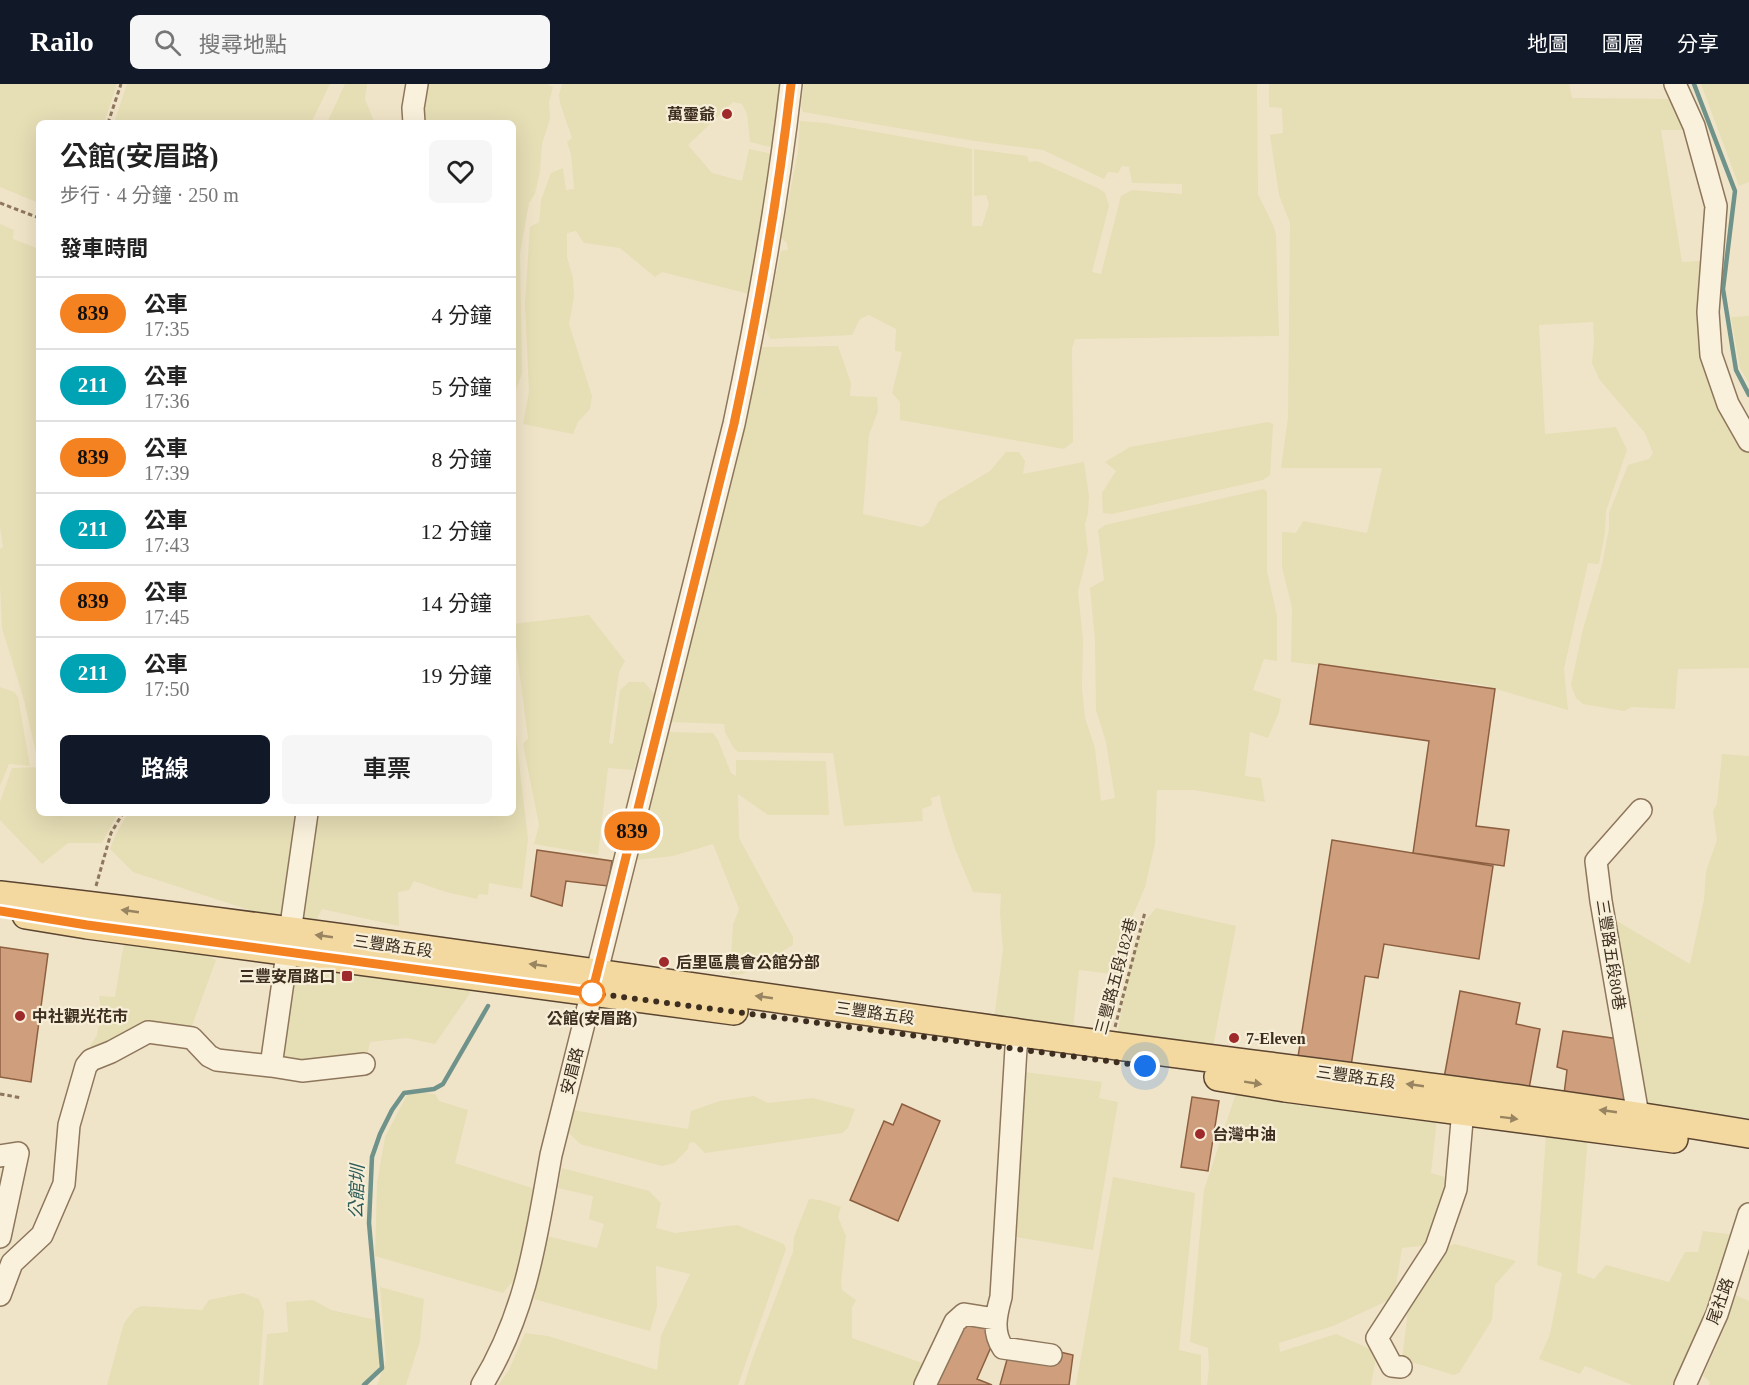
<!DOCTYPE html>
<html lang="zh-TW">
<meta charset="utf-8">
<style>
body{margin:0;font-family:"Times New Roman","Noto Sans TC",serif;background:#f6f6f6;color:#222;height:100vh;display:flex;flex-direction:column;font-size:22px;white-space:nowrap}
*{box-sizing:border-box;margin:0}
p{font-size:20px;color:#767676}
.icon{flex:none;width:33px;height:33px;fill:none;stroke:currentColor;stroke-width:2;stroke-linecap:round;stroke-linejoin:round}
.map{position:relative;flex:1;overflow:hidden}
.panel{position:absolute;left:36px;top:36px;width:480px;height:696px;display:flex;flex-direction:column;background:#fff;border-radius:9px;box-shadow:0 6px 24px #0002}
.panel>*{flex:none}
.badge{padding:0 12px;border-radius:20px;font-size:21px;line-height:39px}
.you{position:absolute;width:30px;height:30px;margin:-15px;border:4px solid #fff;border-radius:50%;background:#1a73e8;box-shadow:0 0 0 9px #1a73e833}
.map>.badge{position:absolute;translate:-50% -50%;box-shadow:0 0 0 3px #fff}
h2{padding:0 24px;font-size:22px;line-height:54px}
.round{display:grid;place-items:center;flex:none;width:63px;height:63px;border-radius:9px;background:#f6f6f6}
.head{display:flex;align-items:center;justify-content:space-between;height:102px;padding:0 24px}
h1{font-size:28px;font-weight:600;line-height:45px}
.cta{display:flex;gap:12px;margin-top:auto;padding:12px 24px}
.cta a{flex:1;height:69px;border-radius:9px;background:#111827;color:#fff;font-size:24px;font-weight:600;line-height:69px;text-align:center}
.cta a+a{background:#f6f6f6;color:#222}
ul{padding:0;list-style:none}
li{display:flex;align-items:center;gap:18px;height:72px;padding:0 24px;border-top:2px solid #e0e0e0}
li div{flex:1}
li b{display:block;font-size:22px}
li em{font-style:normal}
li .badge{min-width:66px;font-weight:700;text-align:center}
header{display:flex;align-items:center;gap:36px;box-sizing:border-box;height:84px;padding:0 30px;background:#111827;color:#fff}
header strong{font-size:28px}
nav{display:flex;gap:33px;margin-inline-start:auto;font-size:21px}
.search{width:420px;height:54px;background:#f6f6f6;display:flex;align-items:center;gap:15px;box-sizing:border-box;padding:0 21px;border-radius:9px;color:#767676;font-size:22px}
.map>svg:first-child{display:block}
.farmland{fill:#e6deb5}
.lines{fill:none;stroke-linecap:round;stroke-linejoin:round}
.stream{stroke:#6f938a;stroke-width:4.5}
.building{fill:#cf9f7d;stroke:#8d5f41;stroke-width:1.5}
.minor-casing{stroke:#8d765c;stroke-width:24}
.major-casing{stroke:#5b4430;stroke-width:30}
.path{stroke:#8d765c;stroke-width:3;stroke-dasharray:4.5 3;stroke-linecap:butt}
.minor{stroke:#faf1dc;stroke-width:21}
.major{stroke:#f3d9a0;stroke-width:27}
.oneway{fill:#988460}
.line-casing{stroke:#fff;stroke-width:14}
.line{stroke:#f58220;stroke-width:9}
.walk{stroke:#3d2e20;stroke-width:6;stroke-dasharray:0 10.8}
.poi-dot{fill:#9e2a2b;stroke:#f7eed8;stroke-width:2}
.stop-dot{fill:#fff;stroke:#f58220;stroke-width:3}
.labels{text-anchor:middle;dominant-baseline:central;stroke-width:4.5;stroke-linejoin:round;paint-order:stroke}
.poi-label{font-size:16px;font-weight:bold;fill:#3d2e20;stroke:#f7eed8;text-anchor:start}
.street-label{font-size:16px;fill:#3d2e20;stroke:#f7eed8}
.stop-label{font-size:16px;font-weight:bold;fill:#3d2e20;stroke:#f7eed8}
.water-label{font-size:18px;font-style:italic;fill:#2f5d5a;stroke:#f7eed8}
</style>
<header>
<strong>Railo</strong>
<div class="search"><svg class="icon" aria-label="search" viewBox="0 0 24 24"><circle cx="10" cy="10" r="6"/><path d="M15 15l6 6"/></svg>搜尋地點</div>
<nav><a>地圖</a><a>圖層</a><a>分享</a></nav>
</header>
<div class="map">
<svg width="1749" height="1301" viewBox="0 0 1749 1301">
<rect width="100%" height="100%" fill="#f0e4c8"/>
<path class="farmland" d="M 0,0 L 117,0 L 104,39 L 39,39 L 39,119 L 0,103 Z
M 127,0 L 330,0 L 311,39 L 114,39 Z
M 345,0 L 367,0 L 365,15 L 373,35 L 377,39 L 327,39 Z
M 426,0 L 547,0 L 553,3 L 549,18 L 550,35 L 542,60 L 540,87 L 535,110 L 529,119 L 520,169 L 522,289 L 513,315 L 513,39 L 424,39 Z
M 562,0 L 786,0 L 778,65 L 750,58 L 747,30 L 742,20 L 733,18 L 688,61 L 712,89 L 742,97 L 749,65 L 777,71 L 753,211 L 662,188 L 655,193 L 620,164 L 584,159 L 576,147 L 567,149 L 567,173 L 573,194 L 574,213 L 569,240 L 592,312 L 590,325 L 578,338 L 573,350 L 523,340 L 529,308 L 525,220 L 530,143 L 539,138 L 541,116 L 551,89 L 563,84 L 566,106 L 574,105 L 571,70 L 567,58 L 572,54 L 560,19 L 559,11 Z
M 804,0 L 1257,0 L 1258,110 L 1274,143 L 1276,152 L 1279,252 L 1075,255 L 1072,264 L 1073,358 L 1064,365 L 900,336 L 900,318 L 892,309 L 902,268 L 895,267 L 896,245 L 869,231 L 860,235 L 852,251 L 770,255 L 765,242 L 781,167 L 788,166 L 787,159 L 781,154 L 798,67 L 800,37 L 825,39 L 972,65 L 972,142 L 982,142 L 989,120 L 986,111 L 974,112 L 974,65 L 1027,72 L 1029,78 L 1037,77 L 1098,104 L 1105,109 L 1109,122 L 1092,188 L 1101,190 L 1121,112 L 1132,106 L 1182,110 L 1182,100 L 1132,99 L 1129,83 L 1122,82 L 1118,89 L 1108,88 L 1104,95 L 1043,66 L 975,57 L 803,28 L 801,22 Z
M 1269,0 L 1569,0 L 1572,14 L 1686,15 L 1699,46 L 1661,46 L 1682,178 L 1713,176 L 1721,288 L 1749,347 L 1749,584 L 1678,585 L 1675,625 L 1632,623 L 1624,627 L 1583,620 L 1576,614 L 1571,601 L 1583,545 L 1602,481 L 1609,444 L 1609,429 L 1628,381 L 1649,375 L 1653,369 L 1645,349 L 1599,295 L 1592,279 L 1594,256 L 1593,238 L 1539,241 L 1545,350 L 1616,343 L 1627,366 L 1606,427 L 1605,449 L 1599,480 L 1588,479 L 1564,585 L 1568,626 L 1479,600 L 1291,578 L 1292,524 L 1282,483 L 1282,448 L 1296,449 L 1303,437 L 1367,449 L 1382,384 L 1281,384 L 1288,334 L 1290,139 L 1279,111 L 1270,51 L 1283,49 L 1282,24 L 1269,23 Z
M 1701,0 L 1749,0 L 1749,98 L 1739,102 Z
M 0,140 L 14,146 L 13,155 L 39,165 L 39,729 L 118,729 L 102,759 L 68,759 L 42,780 L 0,736 L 0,718 L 12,684 L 39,683 L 24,616 L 2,544 L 0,501 L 0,465 L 3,463 L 0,443 Z
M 1749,232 L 1749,299 L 1740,284 L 1731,233 Z
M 838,262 L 851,299 L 850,312 L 877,313 L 878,327 L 869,351 L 863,430 L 922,443 L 929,438 L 938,418 L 990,387 L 1006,368 L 1019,368 L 1025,377 L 1023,390 L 1084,378 L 1089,412 L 1088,429 L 1085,440 L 1088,467 L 1078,508 L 1083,556 L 1082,604 L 1085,634 L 1095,664 L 1101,717 L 1115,714 L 1106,658 L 1096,626 L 1095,556 L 1090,504 L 1104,496 L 1098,446 L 1105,441 L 1264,405 L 1267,408 L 1267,487 L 1277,532 L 1277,577 L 1264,575 L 1253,606 L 1281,615 L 1279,628 L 1268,654 L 1250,648 L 1245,692 L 1261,694 L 1265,718 L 1194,706 L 1157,706 L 1155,760 L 1145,803 L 1131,836 L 1137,838 L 1121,891 L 1079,886 L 1073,946 L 994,935 L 1003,866 L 1000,829 L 1001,810 L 973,808 L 955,765 L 942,723 L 940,711 L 931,714 L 932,721 L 922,725 L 923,737 L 844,742 L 833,669 L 738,668 L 733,663 L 725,648 L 724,640 L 670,638 L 761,263 Z
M 1268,338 L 1273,340 L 1270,391 L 1263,396 L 1112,430 L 1103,429 L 1102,409 L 1116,387 L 1105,378 L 1130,363 Z
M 589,531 L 625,577 L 619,588 L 609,659 L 613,660 L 620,606 L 629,598 L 644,598 L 655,611 L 634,686 L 608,684 L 598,771 L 534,760 L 539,741 L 523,660 L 528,654 L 513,540 Z
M 0,603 L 14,608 L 18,613 L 30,682 L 9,680 L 0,702 Z
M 513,626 L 528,755 L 522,805 L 489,799 L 488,811 L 479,810 L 477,815 L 446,808 L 414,797 L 409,806 L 398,808 L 399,842 L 322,825 L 318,832 L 317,844 L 298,842 L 319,729 L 513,729 Z
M 667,648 L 713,649 L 718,656 L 731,689 L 736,692 L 736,676 L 826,677 L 829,731 L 768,731 L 738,710 L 739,754 L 793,853 L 793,861 L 743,890 L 730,891 L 733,841 L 739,825 L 713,760 L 673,772 L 636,776 Z
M 1722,670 L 1749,672 L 1749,1034 L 1643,1023 L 1610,833 L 1690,880 L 1704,816 L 1706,787 L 1717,756 L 1713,727 L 1717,720 Z
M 128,729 L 309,729 L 286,838 L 133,788 L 110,765 L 115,752 Z
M 1156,824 L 1236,842 L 1213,963 L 1117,951 L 1131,877 L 1146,836 Z
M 124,858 L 202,869 L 216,876 L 187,955 L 153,946 L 103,967 L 90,962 L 97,951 L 101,928 L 99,912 L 115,913 Z
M 306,881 L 473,905 L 435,960 L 407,954 L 370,958 L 366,977 L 299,984 L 280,976 L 293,887 L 302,888 Z
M 1025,988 L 1102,998 L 1099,1014 L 1118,1018 L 1093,1166 L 1010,1152 Z
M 409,1007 L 435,1010 L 439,1017 L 468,1026 L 455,1079 L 535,1105 L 520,1201 L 511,1199 L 503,1209 L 375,1172 L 377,1099 L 385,1053 Z
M 1236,1009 L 1437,1036 L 1431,1089 L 1448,1094 L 1429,1161 L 1402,1164 L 1396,1202 L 1389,1216 L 1333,1242 L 1279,1259 L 1280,1268 L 1336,1250 L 1377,1268 L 1371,1301 L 1207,1301 L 1209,1283 L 1208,1264 L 1190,1258 L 1204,1106 Z
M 754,1012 L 768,1019 L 813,1014 L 855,1025 L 848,1044 L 842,1049 L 705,1069 L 694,1058 L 689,1059 L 688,1065 L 674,1079 L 662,1082 L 580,1060 L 569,1049 L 572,1026 L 688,1045 L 691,1027 L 720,1017 Z
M 1546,1050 L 1588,1052 L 1577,1189 L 1594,1195 L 1606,1181 L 1669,1198 L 1685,1168 L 1698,1168 L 1703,1147 L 1735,1151 L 1681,1301 L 1632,1301 L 1585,1282 L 1580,1290 L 1539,1275 L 1550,1250 L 1562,1189 L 1537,1181 Z
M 562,1084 L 649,1107 L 661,1119 L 656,1144 L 675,1149 L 737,1141 L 784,1160 L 786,1165 L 738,1301 L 498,1301 L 509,1286 L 525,1249 L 548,1252 L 657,1286 L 661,1252 L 690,1190 L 656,1182 L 657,1223 L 650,1247 L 534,1215 L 547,1152 L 597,1164 L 604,1140 L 589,1135 L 593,1112 L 558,1104 Z
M 1113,1093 L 1195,1109 L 1179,1266 L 1201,1271 L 1201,1301 L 1076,1301 Z
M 809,1115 L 820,1116 L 841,1123 L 838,1133 L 846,1152 L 841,1198 L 842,1206 L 856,1216 L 852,1224 L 852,1254 L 925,1280 L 917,1301 L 744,1301 L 753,1273 L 793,1168 L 794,1153 Z
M 1455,1160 L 1516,1177 L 1495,1201 L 1492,1236 L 1459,1289 L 1454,1291 L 1402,1275 L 1407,1235 L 1405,1204 L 1435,1167 Z
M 380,1203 L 424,1215 L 420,1257 L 406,1301 L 377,1301 L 386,1277 Z
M 243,1209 L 259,1215 L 264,1227 L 259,1301 L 107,1301 L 124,1239 L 135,1225 L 142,1222 L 202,1226 L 209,1216 Z
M 1733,1210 L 1749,1217 L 1749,1301 L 1709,1301 L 1710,1298 L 1703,1292 L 1725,1243 Z
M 313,1216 L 331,1226 L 376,1236 L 380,1274 L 378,1285 L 369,1301 L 263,1301 L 267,1250 L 288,1248 L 286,1218 Z"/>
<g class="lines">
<path class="stream" d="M 1694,0 L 1735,107 L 1723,205 L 1736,286 L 1749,311
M 364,1301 L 382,1284 L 369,1139 L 372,1073 L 380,1050 L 392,1026 L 404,1009 L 434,1005 L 443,1000 L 488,922"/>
</g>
<path class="building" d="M 1319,580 L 1495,605 L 1476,742 L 1509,746 L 1504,782 L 1413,769 L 1429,657 L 1310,640 Z
M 1332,756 L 1493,782 L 1479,875 L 1384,860 L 1378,894 L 1365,892 L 1351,982 L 1298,973 Z
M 537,766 L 612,777 L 608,802 L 566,797 L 562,822 L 531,812 Z
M 0,863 L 48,870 L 31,998 L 0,993 Z
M 1460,907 L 1520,919 L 1516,940 L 1540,945 L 1528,1010 L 1444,994 Z
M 1563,947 L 1619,955 L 1629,1018 L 1564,1010 L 1567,986 L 1557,983 Z
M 1192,1013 L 1219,1017 L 1208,1087 L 1181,1083 Z
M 902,1020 L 940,1037 L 898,1137 L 850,1116 L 884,1037 L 893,1041 Z
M 961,1235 L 990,1246 L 991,1263 L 977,1295 L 992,1301 L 931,1301 Z
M 1056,1267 L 1073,1271 L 1069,1301 L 1000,1301 L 1008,1272 Z"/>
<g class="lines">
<g class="minor-casing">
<path id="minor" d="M 1675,0 L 1694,42 L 1716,122 L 1708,228 L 1711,271 L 1728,320 L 1749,357
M 414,39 L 413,24 L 417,0
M 307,729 L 271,982 L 302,987 L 364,980
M 1020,949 L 1016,964 L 1001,1213 C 996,1231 992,1248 1003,1264 L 1051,1271
M 1638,1031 L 1601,817 L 1596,777 L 1641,726
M 0,1072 L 18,1069 L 0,1153
M 0,1211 L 12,1179 L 42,1151 L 64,1100 L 69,1041 L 86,982 L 91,976 L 111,968 L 148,948 L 192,954 L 209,972 L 217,976 L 271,982
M 1401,1283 L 1392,1282 L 1377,1254 L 1436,1163 L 1456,1105 L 1464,1014
M 482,1301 C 527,1227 536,1155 551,1071 L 734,340 C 758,227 778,114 791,0
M 925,1301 L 955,1238 L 964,1230 L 995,1235
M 1685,1301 L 1717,1230 L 1749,1130"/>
</g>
<g class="major-casing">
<path id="major" d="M 0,811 C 341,850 680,902 1020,949 C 1263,983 1507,1009 1749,1050
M 26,831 L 87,841 L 734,927
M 1218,993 L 1285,1004 L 1674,1055"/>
</g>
<path class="path" d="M 108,39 L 121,0
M 0,119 L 39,134
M 96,802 L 111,749 L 123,729
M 1115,943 L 1145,828
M 0,1010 L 22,1014"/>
<use href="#minor" class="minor"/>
<use href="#major" class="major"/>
</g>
<defs><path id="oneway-solid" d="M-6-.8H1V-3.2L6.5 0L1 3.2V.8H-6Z" transform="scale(1.5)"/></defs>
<g class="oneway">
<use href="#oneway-solid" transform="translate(130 827) rotate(-172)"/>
<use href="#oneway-solid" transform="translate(324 852) rotate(-172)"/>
<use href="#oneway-solid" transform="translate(538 881) rotate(-172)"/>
<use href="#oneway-solid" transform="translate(764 913) rotate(-172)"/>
<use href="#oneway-solid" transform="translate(1253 999) rotate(9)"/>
<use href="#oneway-solid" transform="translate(1415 1001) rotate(-172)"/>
<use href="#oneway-solid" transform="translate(1608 1027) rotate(-172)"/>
<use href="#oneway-solid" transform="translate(1509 1034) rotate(7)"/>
</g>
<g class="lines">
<g class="line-casing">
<path id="line" d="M 0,827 L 87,841 L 592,909 L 734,340 C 758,228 778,114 791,0"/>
</g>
<use href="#line" class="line"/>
<path class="walk" d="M 592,909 L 1145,982"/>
</g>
<g class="poi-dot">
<circle cx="727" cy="30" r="6"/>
<circle cx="664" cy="878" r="6"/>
<rect x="341" y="886" width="12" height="12" rx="3"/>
<circle cx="20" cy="932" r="6"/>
<circle cx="1234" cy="954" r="6"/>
<circle cx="1200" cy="1050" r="6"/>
</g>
<circle class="stop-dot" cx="592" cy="909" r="12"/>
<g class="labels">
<g class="poi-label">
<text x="715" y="30" text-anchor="end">萬𤫊爺</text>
<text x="676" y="878">后里區農會公館分部</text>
<text x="335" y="892" text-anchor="end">三豐安眉路口</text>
<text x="32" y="932">中社觀光花市</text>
<text x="1246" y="954">7-Eleven</text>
<text x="1212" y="1050">台灣中油</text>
</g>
<g class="street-label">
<text transform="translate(393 862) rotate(8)">三豐路五段</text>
<text transform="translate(1611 871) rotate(81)">三豐路五段80巷</text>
<text transform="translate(1116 892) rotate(-75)">三豐路五段182巷</text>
<text transform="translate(875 929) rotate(8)">三豐路五段</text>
<text transform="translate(572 987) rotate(-76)">安眉路</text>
<text transform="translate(1356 993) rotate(8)">三豐路五段</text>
<text transform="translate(1720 1217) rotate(-70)">尾社路</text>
</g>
<g class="stop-label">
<text x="592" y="934">公館(安眉路)</text>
</g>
<g class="water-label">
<text transform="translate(357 1108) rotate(-88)">公館圳</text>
</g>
</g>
</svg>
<div class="you" style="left:1145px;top:982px"></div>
<b class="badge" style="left:632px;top:747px;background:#f58220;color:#111">839</b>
<section class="panel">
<div class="head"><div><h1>公館(安眉路)</h1><p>步行 · 4 分鐘 · 250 m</p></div><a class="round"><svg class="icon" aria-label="heart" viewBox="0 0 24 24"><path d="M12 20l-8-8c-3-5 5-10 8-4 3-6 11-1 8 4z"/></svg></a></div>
<h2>發車時間</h2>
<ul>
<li><span class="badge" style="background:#f58220;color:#111">839</span><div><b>公車</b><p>17:35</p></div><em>4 分鐘</em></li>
<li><span class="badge" style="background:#00a3b4;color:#fff">211</span><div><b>公車</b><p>17:36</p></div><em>5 分鐘</em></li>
<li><span class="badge" style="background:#f58220;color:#111">839</span><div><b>公車</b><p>17:39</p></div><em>8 分鐘</em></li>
<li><span class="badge" style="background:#00a3b4;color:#fff">211</span><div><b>公車</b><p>17:43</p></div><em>12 分鐘</em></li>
<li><span class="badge" style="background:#f58220;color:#111">839</span><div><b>公車</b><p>17:45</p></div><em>14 分鐘</em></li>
<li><span class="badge" style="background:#00a3b4;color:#fff">211</span><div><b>公車</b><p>17:50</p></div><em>19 分鐘</em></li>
</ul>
<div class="cta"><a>路線</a><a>車票</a></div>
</section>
</div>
